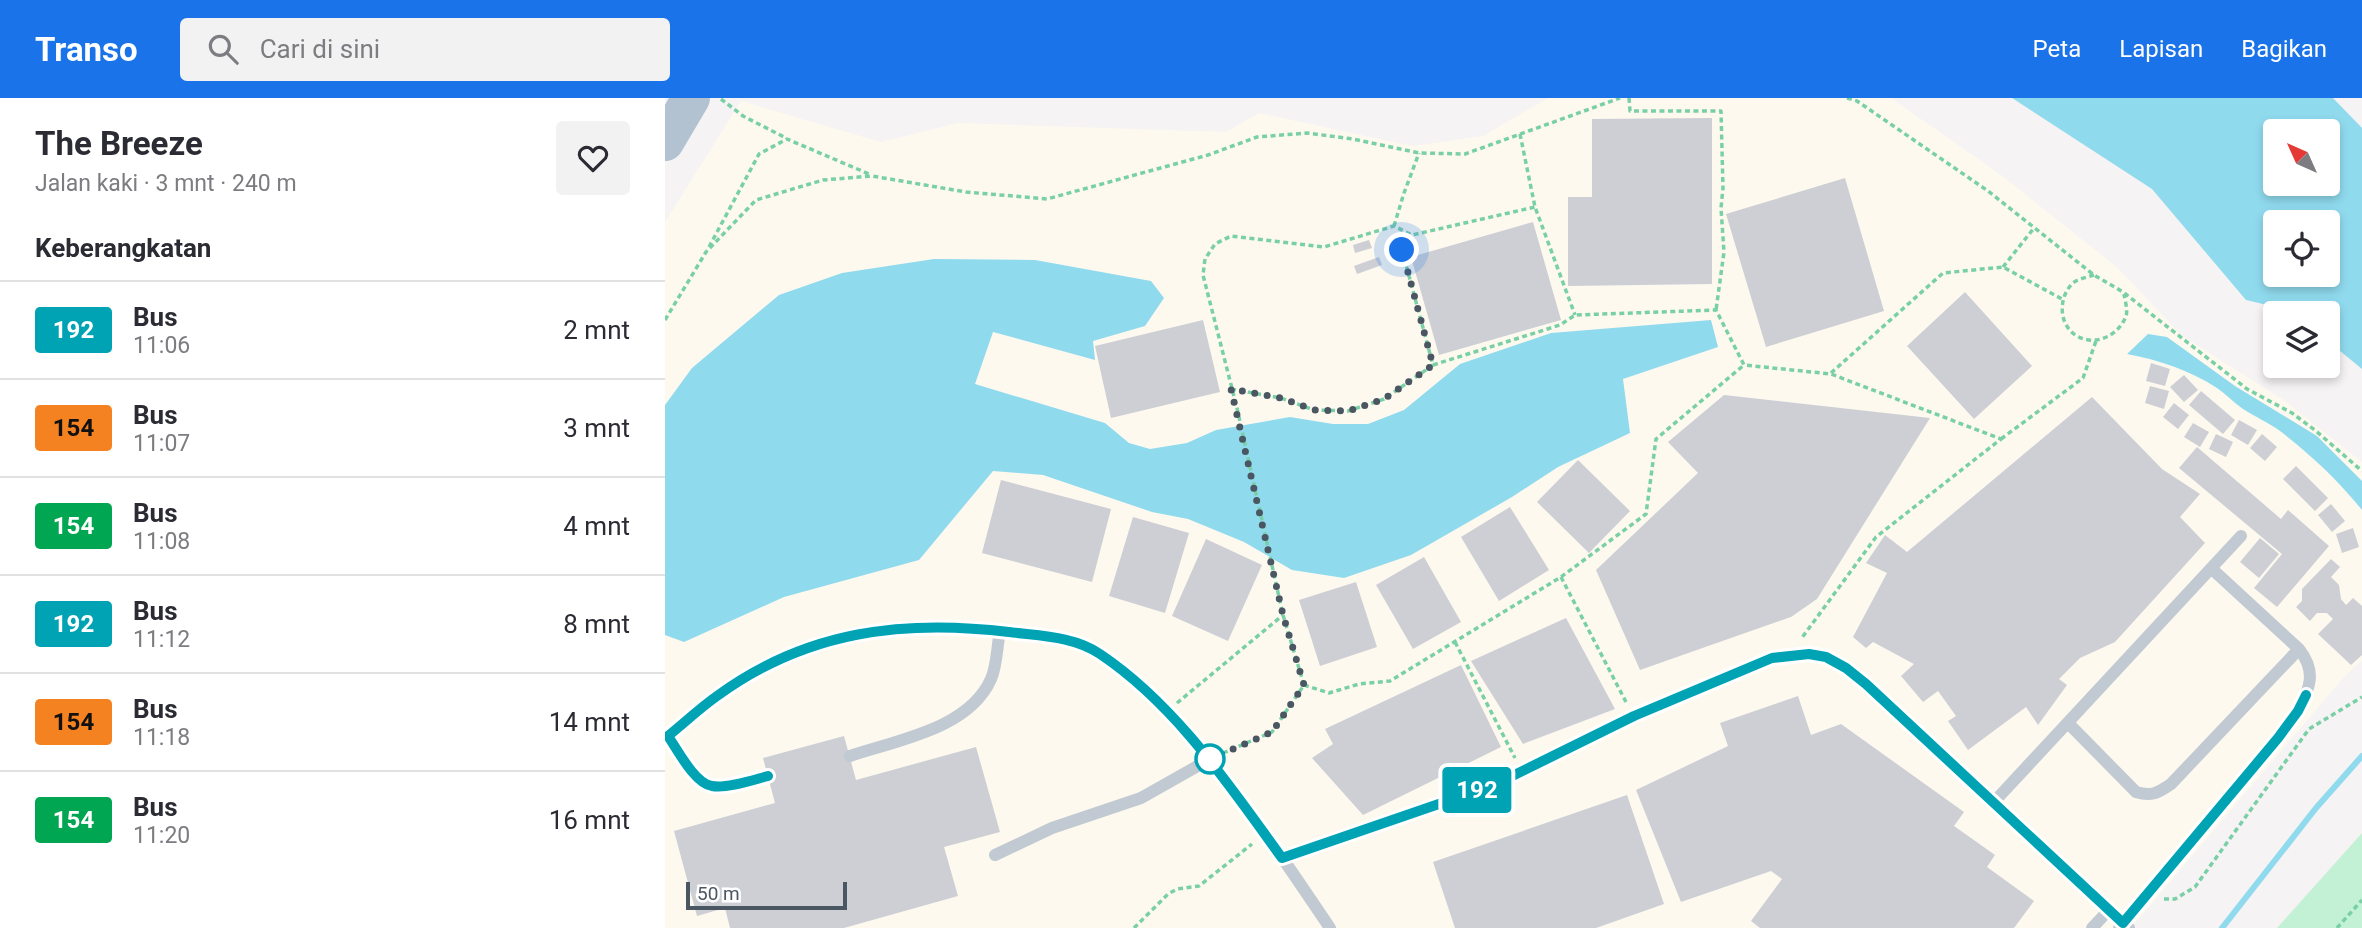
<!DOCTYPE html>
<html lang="id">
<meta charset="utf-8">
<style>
body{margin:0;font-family:Roboto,sans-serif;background:#f2f2f3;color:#2b2b33;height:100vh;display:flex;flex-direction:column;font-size:26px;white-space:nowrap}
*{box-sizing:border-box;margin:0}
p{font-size:23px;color:#7c7c81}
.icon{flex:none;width:38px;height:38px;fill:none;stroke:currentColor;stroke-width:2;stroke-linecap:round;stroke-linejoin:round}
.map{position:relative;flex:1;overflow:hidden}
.sheet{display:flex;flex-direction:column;background:#fff;width:665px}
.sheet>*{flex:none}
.badge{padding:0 14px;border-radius:5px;font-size:24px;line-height:46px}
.needle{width:46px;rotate:315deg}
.buttons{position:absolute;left:1598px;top:21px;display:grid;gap:14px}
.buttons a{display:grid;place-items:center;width:77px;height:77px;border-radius:7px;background:#fff;box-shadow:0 4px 10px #0003;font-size:35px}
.scale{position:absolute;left:21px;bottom:18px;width:161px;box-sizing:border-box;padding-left:7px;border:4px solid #4a5661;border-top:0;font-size:19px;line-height:24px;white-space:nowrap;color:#4a5661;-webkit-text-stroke:5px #fff;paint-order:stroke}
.you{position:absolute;width:35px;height:35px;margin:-18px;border:5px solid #fff;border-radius:50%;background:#1a73e8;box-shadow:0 0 0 10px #1a73e833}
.map>.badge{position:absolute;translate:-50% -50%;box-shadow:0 0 0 4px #fff}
h2{padding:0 35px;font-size:26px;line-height:63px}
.round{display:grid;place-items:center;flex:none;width:74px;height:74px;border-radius:7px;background:#f2f2f3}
.headline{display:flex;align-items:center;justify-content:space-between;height:119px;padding:0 35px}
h1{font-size:33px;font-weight:700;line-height:52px}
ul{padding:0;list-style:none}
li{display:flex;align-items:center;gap:21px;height:98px;padding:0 35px;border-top:2px solid #e1e1e2}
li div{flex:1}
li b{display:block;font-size:26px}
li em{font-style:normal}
li .badge{min-width:77px;font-weight:700;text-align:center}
header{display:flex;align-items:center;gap:42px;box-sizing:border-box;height:98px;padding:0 35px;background:#1a73e8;color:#fff}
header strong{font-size:33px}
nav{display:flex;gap:38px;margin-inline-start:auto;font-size:24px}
.search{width:490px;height:63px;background:#f2f2f3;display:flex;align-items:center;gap:18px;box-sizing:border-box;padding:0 24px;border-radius:7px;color:#7c7c81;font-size:26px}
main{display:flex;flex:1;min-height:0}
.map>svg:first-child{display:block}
.commercial{fill:#fdf9ef}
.green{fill:#c3f1d5}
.water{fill:#90daee;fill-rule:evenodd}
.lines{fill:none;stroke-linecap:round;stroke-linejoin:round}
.stream{stroke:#90daee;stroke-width:6}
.building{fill:#cdcfd5}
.path{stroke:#7ad0a6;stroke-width:3.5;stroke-dasharray:5 3.5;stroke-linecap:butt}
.lane{stroke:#c1cad2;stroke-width:12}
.primary{stroke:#b3c2d1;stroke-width:38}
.line-casing{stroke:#fff;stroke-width:16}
.line{stroke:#00a3b4;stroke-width:10}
.walk{stroke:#4a5661;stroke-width:7;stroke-dasharray:0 12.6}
.stop-dot{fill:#fff;stroke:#00a3b4;stroke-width:3.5}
</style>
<header>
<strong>Transo</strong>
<div class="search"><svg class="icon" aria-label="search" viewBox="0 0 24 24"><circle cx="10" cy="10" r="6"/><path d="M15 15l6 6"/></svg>Cari di sini</div>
<nav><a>Peta</a><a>Lapisan</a><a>Bagikan</a></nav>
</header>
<main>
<section class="sheet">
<div class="headline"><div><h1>The Breeze</h1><p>Jalan kaki · 3 mnt · 240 m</p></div><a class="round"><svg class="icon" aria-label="heart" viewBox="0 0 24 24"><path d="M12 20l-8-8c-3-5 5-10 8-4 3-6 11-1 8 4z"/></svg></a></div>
<h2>Keberangkatan</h2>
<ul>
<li><span class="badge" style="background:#00a3b4;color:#fff">192</span><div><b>Bus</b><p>11:06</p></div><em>2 mnt</em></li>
<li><span class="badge" style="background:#f58220;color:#111">154</span><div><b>Bus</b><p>11:07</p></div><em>3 mnt</em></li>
<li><span class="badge" style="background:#00a651;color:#fff">154</span><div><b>Bus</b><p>11:08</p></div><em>4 mnt</em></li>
<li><span class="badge" style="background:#00a3b4;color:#fff">192</span><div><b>Bus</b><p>11:12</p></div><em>8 mnt</em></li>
<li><span class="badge" style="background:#f58220;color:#111">154</span><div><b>Bus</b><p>11:18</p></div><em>14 mnt</em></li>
<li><span class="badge" style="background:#00a651;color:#fff">154</span><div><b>Bus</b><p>11:20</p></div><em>16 mnt</em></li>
</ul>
</section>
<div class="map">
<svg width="1697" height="830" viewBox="0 0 1697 830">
<rect width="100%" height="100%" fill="#f5f3f3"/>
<path class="commercial" d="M 883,0 L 1226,0 L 1336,77 L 1453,170 L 1516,237 L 1620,303 L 1697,364 L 1697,562 L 1678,580 L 1466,830 L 0,830 L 0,124 L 76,3 L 216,44 L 293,25 L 561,34 L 594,15 L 747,48 L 818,38 Z"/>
<path class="green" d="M 1697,735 L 1697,830 L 1612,830 Z"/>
<path class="water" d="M 1347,0 L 1668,0 L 1697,30 L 1697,271 L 1663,243 L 1662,215 L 1628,215 L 1623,212 L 1581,202 L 1487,91 ZM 1610,33 L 1662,33 L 1662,86 L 1610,86 ZM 1610,124 L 1662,124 L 1662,177 L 1610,177 Z
M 269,161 L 370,162 L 486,183 L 499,200 L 480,228 L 428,243 L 430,262 L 328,234 L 310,286 L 440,325 L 464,345 L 485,351 L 522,345 L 551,332 L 625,319 L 668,326 L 703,326 L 739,312 L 795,266 L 886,235 L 1046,222 L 1053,249 L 958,281 L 965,335 L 893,369 L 847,399 L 746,457 L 679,480 L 627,472 L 579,444 L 523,421 L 487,414 L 378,377 L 328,373 L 254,462 L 119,499 L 19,544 L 0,537 L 0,307 L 27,270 L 114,197 L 177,175 Z
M 1483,236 L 1502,239 L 1570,288 L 1652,338 L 1697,383 L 1697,412 C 1673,382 1645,356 1615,333 C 1603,324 1590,319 1578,311 C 1569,305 1561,296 1552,290 C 1524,272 1494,262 1462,256 Z"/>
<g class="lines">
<path class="stream" d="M 1557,830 L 1651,710 L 1697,658"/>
</g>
<path class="building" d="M 1047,20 L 1047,186 L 903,188 L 903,99 L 927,99 L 927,21 Z
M 1180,80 L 1219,213 L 1101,249 L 1061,116 Z
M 868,124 L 896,222 L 774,257 L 746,159 Z
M 704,142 L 707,150 L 690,155 L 688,147 Z
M 714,159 L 717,167 L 692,176 L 689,168 Z
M 1300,194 L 1367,268 L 1309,321 L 1242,248 Z
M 538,222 L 555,294 L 446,320 L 430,248 Z
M 1486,265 L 1505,271 L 1500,288 L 1481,283 Z
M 1519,277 L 1533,292 L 1519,304 L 1505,289 Z
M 1485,288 L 1504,293 L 1499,311 L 1480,305 Z
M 1536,293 L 1570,322 L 1558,336 L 1524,307 Z
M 1059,297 L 1265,320 L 1152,501 L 1126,519 L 975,572 L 931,472 L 1033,375 L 1003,344 Z
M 1427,299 L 1497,371 L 1535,396 L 1515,419 L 1540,445 L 1450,544 L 1415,560 L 1394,581 L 1402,587 L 1373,627 L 1361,609 L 1303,652 L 1283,623 L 1291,618 L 1273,593 L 1258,604 L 1236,578 L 1249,566 L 1208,544 L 1201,550 L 1188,539 L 1222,475 L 1201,465 L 1220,437 L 1242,454 Z
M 1509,305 L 1524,317 L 1513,331 L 1498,319 Z
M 1574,322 L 1592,332 L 1583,347 L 1566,337 Z
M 1528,325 L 1544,334 L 1535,349 L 1519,339 Z
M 1551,336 L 1568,344 L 1561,359 L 1544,351 Z
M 1597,336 L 1612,349 L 1600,363 L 1585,350 Z
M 1532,349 L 1616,421 L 1623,412 L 1664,448 L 1612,509 L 1589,490 L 1617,456 L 1514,370 Z
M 913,362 L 965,413 L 924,455 L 872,404 Z
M 1631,368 L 1663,400 L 1650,413 L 1618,381 Z
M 336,382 L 446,411 L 427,484 L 317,455 Z
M 1666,406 L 1680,423 L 1667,434 L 1653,417 Z
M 845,409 L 884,472 L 834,503 L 796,439 Z
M 468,419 L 524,435 L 500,515 L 444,498 Z
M 1688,430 L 1694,449 L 1677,455 L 1671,436 Z
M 1595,440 L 1614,456 L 1594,480 L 1575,464 Z
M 541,441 L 597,467 L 563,543 L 507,518 Z
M 759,459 L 796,524 L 748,551 L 711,487 Z
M 1666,461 L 1675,469 L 1666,479 L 1674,487 L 1676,501 L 1681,507 L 1688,500 L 1697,508 L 1697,557 L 1686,567 L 1653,536 L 1668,521 L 1662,515 L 1652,515 L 1645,523 L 1631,509 L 1637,503 L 1637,491 Z
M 691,484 L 712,549 L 655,568 L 634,502 Z
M 901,520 L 950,611 L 858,646 L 806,563 Z
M 796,567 L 836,649 L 698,717 L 647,660 L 668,646 L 660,631 Z
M 1133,598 L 1146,637 L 1176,626 L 1299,714 L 1289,728 L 1330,757 L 1322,769 L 1369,803 L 1349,830 L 1095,830 L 1086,823 L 1117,781 L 1106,773 L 1016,804 L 971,692 L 1063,648 L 1055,625 Z
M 179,638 L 191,682 L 311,649 L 335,734 L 279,749 L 293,798 L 179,830 L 65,830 L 60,810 L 32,818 L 9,733 L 110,705 L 98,660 Z
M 962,697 L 999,806 L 931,830 L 790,830 L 768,764 Z"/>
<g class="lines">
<path class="path" d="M 964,0 L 965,13 L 1056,13 L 1058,90 L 1056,110 L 1059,154 L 1051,212
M 1182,0 L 1192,3 L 1323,93 L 1429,177 L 1458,194 L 1582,291 L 1627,315 L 1651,333 L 1697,373
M 56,1 L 78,18 L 121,40
M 855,36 L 870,109 L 910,217
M 729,128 L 739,95 L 754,55
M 44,149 L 94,56 L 122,41 L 204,76
M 1338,169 L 1369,130
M 1429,177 C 1423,179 1413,181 1408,185 C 1393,199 1393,227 1412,238 C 1431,249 1454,237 1461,218 C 1463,212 1460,203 1459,196
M 0,222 L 41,154 L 91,102 L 158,82 L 207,78 L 301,94 L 382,101 L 543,57 L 592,39 L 642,35 L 688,41 L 754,55 L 800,56 L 955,0
M 768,267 L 895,227 L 910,217 L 1051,212 L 1079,267 L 1166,276 L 1336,341 L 1211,439 L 1136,541
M 1166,275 L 1278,175 L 1338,169 L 1397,201
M 566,291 L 616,300 L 649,312 L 683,313 L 719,301 L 768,267 L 737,152 L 747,137
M 1336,341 L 1418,280 L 1431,243
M 896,479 L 961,604
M 790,544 L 850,660
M 639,587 L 618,517 L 572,310 L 538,177 L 540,161 L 550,146 L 566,138 L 659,149 L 729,128 L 747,137 L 870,109
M 639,587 L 664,595 L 694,586 L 725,583 L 896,479 L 981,416 L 991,341 L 1079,267
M 512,605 L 618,517
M 558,655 L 607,634 L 639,587
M 1499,801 L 1510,801 L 1530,789 L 1644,631 L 1697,599
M 469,830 L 503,796 L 512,791 L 534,788 L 587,746
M 1672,830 L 1697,802"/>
<path class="lane" d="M 1403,625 L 1471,694 C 1486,699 1493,695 1506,686 L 1634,551 L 1547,471
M 3,638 C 12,651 28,680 41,687 C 54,693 88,682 103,679
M 0,640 C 18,626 35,610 53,597 C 143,534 236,522 342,534 C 372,537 407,538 434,555 C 451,566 467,581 483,596 C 555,663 610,749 665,830
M 185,658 C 232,642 304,631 326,581 C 332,568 332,548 335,533
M 1328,705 L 1576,438
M 330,757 L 387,730 L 476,700 L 545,661
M 617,760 L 829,687 L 969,618 L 1107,560 L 1144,556 L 1161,559 L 1181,570 L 1201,585 L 1443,813 L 1464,830
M 1427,830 L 1443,813
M 1454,830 L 1633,613 C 1645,590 1652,574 1634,551"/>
<path class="primary" d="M 0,44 L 26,0"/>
</g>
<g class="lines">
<g class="line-casing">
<path id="line" d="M 103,678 C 88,682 61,691 47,688 C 30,686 12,651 3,638 C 19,625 35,610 52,598 C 141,533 238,521 344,534 C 374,538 409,538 435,556 C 511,607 564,687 617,760 L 829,687 L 969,618 L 1107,560 L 1144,556 L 1161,559 L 1181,570 L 1201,586 L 1458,825 L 1613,640 L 1633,613 L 1641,597"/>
</g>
<use href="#line" class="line"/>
<path class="walk" d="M 545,661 L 607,634 L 639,587 L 618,517 L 566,291 L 616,300 L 649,312 L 683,313 L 719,301 L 768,267 L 737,152"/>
</g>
<circle class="stop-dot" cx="545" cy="661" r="14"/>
</svg>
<div class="buttons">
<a><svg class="needle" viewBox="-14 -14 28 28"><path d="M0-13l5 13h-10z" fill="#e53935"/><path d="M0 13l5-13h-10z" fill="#7c7c81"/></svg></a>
<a><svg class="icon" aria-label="locate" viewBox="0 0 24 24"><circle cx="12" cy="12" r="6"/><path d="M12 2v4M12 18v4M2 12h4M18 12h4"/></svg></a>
<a><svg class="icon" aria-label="layers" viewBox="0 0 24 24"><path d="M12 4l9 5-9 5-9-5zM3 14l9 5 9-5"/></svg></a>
</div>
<div class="scale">50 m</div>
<div class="you" style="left:737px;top:152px"></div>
<b class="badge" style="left:812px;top:692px;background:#00a3b4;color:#fff">192</b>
</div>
</main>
